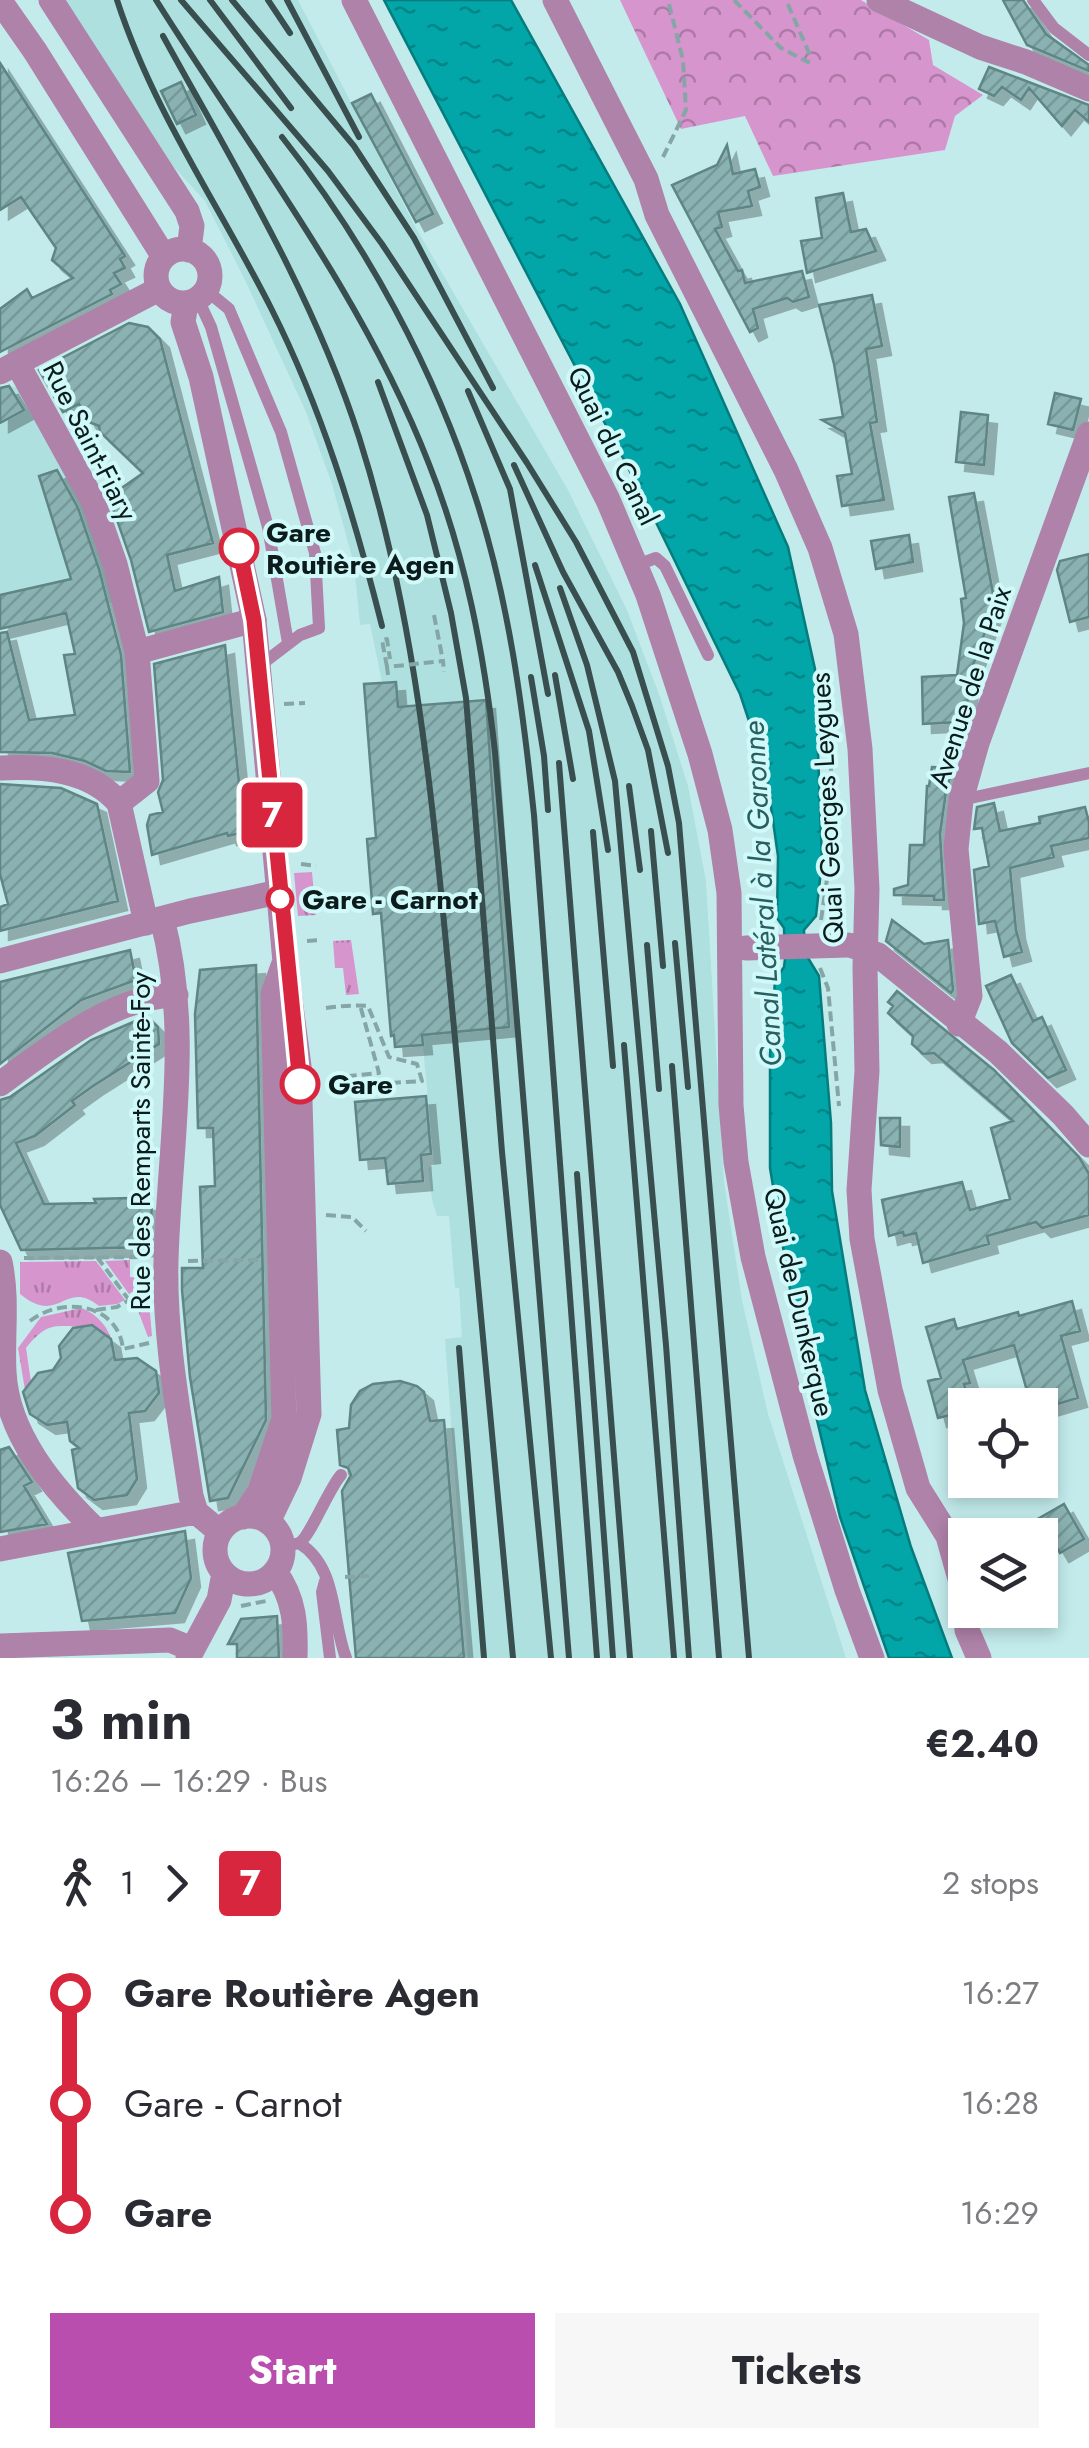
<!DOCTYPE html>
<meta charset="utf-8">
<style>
body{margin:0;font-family:Jost,sans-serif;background:#f7f7f7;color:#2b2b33;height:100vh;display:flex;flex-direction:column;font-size:38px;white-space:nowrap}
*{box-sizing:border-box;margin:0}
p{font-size:32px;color:#7c7c81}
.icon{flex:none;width:55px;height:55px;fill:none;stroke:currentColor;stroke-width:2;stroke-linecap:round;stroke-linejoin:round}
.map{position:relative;height:1658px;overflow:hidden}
.sheet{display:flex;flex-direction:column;background:#fff;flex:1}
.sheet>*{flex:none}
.badge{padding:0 20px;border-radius:8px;font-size:35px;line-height:65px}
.buttons{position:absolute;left:948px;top:1388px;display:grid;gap:20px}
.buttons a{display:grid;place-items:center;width:110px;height:110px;border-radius:0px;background:#fff;box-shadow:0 5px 15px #0003;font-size:50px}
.map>.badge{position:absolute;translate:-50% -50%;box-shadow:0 0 0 5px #fff}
.legs{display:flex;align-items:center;gap:15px;height:110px;padding:0 50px;font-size:32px}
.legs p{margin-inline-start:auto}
.summary{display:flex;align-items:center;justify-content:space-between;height:170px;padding:0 50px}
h1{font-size:55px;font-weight:700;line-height:75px}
.cta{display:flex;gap:20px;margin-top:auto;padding:20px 50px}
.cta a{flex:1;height:115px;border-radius:0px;background:#b94eae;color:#fff;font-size:40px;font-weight:700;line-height:115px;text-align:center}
.cta a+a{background:#f7f7f7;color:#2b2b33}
ul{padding:0 50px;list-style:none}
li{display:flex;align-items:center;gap:35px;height:110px;font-size:38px}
li i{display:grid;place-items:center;width:15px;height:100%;margin:0 12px;background:currentColor}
li i::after{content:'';width:25px;height:25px;margin:-12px;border:8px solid;border-radius:50%;background:#fff}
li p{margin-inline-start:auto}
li:first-child i{background:linear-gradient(#0000 50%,currentColor 0)}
li:last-child i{background:linear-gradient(currentColor 50%,#0000 0)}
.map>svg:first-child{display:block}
.built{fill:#aee0e0}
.grass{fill:url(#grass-tufts)}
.forest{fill:url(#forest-crowns)}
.water{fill:url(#water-ripples);stroke:#057c7e;stroke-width:2.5}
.building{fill:url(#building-hatch);stroke:#5f8585;stroke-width:2.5;filter:url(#shadow)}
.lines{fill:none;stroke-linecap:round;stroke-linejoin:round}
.path{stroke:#86a6a6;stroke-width:4;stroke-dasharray:10 5;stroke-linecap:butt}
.service{stroke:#af82a9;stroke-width:12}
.minor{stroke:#af82a9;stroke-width:25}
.tertiary{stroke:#af82a9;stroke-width:25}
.rail{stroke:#394e4e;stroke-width:6}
.path-bridge{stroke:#86a6a6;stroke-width:4;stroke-dasharray:10 5;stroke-linecap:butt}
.minor-bridge{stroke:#af82a9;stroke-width:25}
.line-1-casing{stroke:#fff;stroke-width:22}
.line-1{stroke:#d7263d;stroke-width:15}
.stop-1-dot{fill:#fff;stroke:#d7263d;stroke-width:5}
.labels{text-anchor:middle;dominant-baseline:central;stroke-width:8;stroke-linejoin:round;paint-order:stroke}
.street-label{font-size:28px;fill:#0c1b1b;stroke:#d0f9f9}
.stop-label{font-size:28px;font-weight:bold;fill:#0c1b1b;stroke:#d0f9f9;text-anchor:start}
.water-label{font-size:30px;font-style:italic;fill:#2a5f61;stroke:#d0f9f9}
</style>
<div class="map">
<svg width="1089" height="1658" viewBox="0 0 1089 1658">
<defs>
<pattern id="grass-tufts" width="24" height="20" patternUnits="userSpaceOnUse" patternTransform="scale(2.5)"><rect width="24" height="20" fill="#d795ce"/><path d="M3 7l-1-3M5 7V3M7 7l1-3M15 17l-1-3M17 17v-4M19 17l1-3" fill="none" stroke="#ad79a6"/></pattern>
<pattern id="forest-crowns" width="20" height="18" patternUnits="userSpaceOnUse" patternTransform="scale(2.5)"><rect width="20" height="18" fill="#d795ce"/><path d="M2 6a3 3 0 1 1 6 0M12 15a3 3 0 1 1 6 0" fill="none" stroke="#ad79a6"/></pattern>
<pattern id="water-ripples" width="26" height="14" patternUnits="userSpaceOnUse" patternTransform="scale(2.5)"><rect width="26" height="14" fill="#02a5a8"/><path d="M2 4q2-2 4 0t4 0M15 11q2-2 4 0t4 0" fill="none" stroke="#028688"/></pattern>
<pattern id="building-hatch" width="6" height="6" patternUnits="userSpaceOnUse" patternTransform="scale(2.5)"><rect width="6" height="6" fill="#8bb2b2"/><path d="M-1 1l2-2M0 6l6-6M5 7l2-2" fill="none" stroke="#779898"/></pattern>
<filter id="shadow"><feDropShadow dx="9" dy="9" stdDeviation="0" flood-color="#0004"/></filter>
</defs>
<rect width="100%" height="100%" fill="#c3ebec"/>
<path class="built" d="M 63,0 L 298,0 L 416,228 L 568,490 L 627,610 L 660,697 L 688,786 L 706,881 L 724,1182 L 742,1300 L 768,1414 L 846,1658 L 468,1658 L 445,1339 L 462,1337 L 459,1288 L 455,1288 L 449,1216 L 437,1216 L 432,1200 L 428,1168 L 434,1165 L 423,1046 L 395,1047 L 394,1036 L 391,1036 L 381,914 L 373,914 L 367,839 L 376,838 L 364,684 L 382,682 L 370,624 L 360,625 L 354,564 L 332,484 L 306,412 L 245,280 L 205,201 L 162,154 Z
M 7,385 L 18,388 L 82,502 L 117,601 L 0,629 L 0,389 Z"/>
<path class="grass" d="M 312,872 L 316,915 L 298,916 L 294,873 Z
M 351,940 L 359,994 L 346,995 L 343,968 L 335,968 L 333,941 Z
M 130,1260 L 130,1277 L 150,1279 L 129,1294 L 105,1261 Z
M 96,1261 L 125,1300 L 117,1304 L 99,1306 C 64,1278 60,1327 20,1294 L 20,1262 Z
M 148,1290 L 152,1336 L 148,1337 L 134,1300 Z
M 81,1308 C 94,1312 108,1326 111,1339 L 92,1325 C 58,1330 52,1316 26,1348 L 31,1382 L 25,1390 L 18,1348 L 41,1317 Z"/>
<path class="forest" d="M 620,0 L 861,0 L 929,40 L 933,65 L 983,95 L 955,116 L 945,150 L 773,176 L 745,116 L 681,129 Z"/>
<path class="water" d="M 384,0 L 511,0 L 680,304 L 788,547 L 815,669 L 822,861 L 816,916 L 804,930 L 805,953 L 819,976 L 831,1123 L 832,1191 L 865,1390 L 911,1547 L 952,1658 L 889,1658 L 840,1517 L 799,1344 L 770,1168 L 770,1055 L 775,980 L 784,967 L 785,959 L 784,928 L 777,918 L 778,856 L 766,772 L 740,694 L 648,506 Z"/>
<path class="building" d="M 1003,0 L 1023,0 L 1046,34 L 1089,65 L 1089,71 L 1027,45 Z
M 0,63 L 125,256 L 120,259 L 125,268 L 114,273 L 121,284 L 110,290 L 112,294 L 0,352 L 0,309 L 27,289 L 32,298 L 73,278 L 52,260 L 56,248 L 21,197 L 0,210 Z
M 989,67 L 1089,105 L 1089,122 L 1075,110 L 1062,126 L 1029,88 L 1021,100 L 1002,87 L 994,96 L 979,89 Z
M 181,82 L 196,115 L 177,124 L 161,91 Z
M 371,94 L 433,214 L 416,222 L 352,103 Z
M 727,145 L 733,174 L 755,169 L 760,187 L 748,191 L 752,206 L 718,212 L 722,227 L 715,229 L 738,271 L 742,270 L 745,283 L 802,271 L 809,297 L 793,302 L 787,298 L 753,309 L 758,328 L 750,332 L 672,185 L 717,165 Z
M 843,193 L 851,232 L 866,229 L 876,251 L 807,273 L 801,241 L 822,238 L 816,198 Z
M 872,295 L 882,346 L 866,349 L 877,422 L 870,423 L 884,500 L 842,506 L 837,476 L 852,474 L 845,433 L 822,420 L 843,417 L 834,364 L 819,305 Z
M 129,323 L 148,327 L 160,339 L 213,543 L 167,555 L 175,591 L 219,577 L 223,612 L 149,632 L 131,560 L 109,497 L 143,473 L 100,432 L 99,426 L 89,422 L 79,404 L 63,412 L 39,370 Z
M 9,386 L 24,410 L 0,423 L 0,388 Z
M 1055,393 L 1081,399 L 1073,430 L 1048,424 Z
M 961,412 L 988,415 L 984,465 L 956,462 Z
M 57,470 L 78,508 L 99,569 L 121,655 L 130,772 L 106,771 L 85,761 L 52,753 L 0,752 L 0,633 L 7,632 L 29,720 L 75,715 L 64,655 L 75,654 L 66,613 L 0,629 L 0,595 L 71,579 L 39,476 Z
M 974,493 L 995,604 L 970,674 L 966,718 L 957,718 L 958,722 L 923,724 L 922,677 L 957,675 L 964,623 L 961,599 L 966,598 L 949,497 Z
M 909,535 L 913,562 L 876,569 L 871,541 Z
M 1089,554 L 1089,617 L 1070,622 L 1057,570 L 1060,561 Z
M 225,645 L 244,832 L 228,836 L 227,833 L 152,855 L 147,825 L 150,815 L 163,812 L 158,792 L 163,780 L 154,664 Z
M 396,682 L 398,707 L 486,700 L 509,1027 L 422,1035 L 423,1045 L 395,1047 L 394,1035 L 391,1036 L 381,913 L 373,914 L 367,839 L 376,838 L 364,684 Z
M 932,767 L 953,768 L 946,791 L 940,834 L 944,900 L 934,900 L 934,896 L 894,895 L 894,889 L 908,885 L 910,845 L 924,845 L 927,786 L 929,786 Z
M 0,784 L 61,788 L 97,804 L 118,901 L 0,931 L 0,907 L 8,904 L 0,874 Z
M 994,803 L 1000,831 L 1040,823 L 1039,817 L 1085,807 L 1089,822 L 1089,838 L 1051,846 L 1054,857 L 1010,868 L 1016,930 L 1022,952 L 1004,957 L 995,921 L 979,924 L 974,870 L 989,866 L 982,828 L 974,829 L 977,807 Z
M 892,920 L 924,944 L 948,940 L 953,990 L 951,993 L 886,941 Z
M 130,950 L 136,980 L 81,1000 L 0,1064 L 0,982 Z
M 256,965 L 266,1420 L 228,1498 L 210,1501 L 190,1377 L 182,1290 L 182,1268 L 203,1268 L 200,1187 L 215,1186 L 213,1128 L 198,1128 L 195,1014 L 200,970 Z
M 1011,975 L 1033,1021 L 1042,1017 L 1066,1070 L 1048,1078 L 1012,1043 L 986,986 Z
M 897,991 L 994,1070 L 1079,1157 L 1089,1174 L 1089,1215 L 1042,1228 L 1036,1222 L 987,1236 L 989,1244 L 923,1263 L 916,1233 L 904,1236 L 903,1232 L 889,1236 L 882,1200 L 962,1182 L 970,1210 L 1010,1199 L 991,1128 L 1013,1121 L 934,1053 L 923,1054 L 912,1044 L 913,1036 L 888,1013 L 893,1006 L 888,1002 Z
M 147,1016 L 158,1027 L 159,1044 L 93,1086 L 72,1101 L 75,1105 L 35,1136 L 16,1143 L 44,1204 L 96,1203 L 94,1199 L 130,1198 L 130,1202 L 152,1202 L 150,1247 L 21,1250 L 0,1205 L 0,1100 L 10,1097 L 91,1040 Z
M 426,1096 L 431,1154 L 421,1155 L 423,1181 L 388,1184 L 385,1158 L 360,1160 L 355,1102 Z
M 880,1118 L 900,1118 L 900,1147 L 881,1145 Z
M 1072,1301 L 1080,1331 L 1061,1336 L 1078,1398 L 1040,1409 L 1040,1405 L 1031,1405 L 1014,1345 L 963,1360 L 970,1383 L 964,1384 L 970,1405 L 965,1405 L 965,1448 L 960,1449 L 950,1415 L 938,1418 L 928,1381 L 941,1378 L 926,1327 L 954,1319 L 957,1329 L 1018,1312 L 1019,1316 Z
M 92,1325 L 111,1339 L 115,1360 L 137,1358 L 156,1371 L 159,1393 L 145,1411 L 129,1413 L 137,1479 L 127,1495 L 94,1500 L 78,1488 L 72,1450 L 79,1448 L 70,1441 L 67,1422 L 47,1425 L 30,1414 L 23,1392 L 38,1373 L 53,1370 L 61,1358 L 59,1346 L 73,1328 Z
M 400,1381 L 417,1386 L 424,1392 L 430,1421 L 444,1420 L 464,1658 L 356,1658 L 342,1491 L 351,1475 L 348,1468 L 340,1465 L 337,1430 L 349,1428 L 351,1405 L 360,1391 L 373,1384 Z
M 9,1447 L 32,1482 L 24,1486 L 47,1524 L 0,1532 L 0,1450 Z
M 1064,1504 L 1084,1539 L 1060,1553 L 1049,1534 L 1045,1536 L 1036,1520 Z
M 185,1531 L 191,1578 L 175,1613 L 82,1621 L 68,1553 Z
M 277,1616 L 279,1658 L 237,1658 L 237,1644 L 228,1644 L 241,1619 Z"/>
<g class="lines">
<path class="path" d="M 734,0 L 781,48 L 808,62 L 809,53 L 786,0
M 663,157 L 686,110 L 683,60 L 668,0
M 434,615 L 443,661
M 387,667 L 382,640 L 387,639 L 390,659
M 284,704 L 305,703
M 301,864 L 316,866
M 821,920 L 831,852 L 831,721
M 307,941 L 322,940
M 820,968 L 828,988 L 839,1106
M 326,1008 C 340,1006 354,1005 368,1006 L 389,1057 L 417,1064 L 422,1081 L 342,1086 L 340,1077 L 379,1073 L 360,1005
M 326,1215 L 352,1217 L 366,1231
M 97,1257 L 129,1300 L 142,1291
M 24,1258 L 145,1257
M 188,1261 L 259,1260
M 96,1310 L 117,1307 L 129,1300
M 30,1321 C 62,1296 118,1303 123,1349 L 149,1343
M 345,1577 L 369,1576
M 241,1606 L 266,1601"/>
<path class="service" d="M 1033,0 L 1054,28 L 1089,55
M 206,290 L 229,309 L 281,432 L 315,553 L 319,628 L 300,635 L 258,667
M 198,299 L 211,327 L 268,527 L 288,643
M 637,565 L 656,558 L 665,566 L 708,655
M 961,800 L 1089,773
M 299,1543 C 338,1567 331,1619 346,1658
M 282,1545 C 288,1545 294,1545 299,1543 C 309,1539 329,1488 341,1475
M 325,1581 L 322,1592 L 330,1658"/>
<path class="minor" d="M 555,0 L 646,179 L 657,215 L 786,470 L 820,548 L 846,634 L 860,749 L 867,889 L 865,967 L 867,1071 L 859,1190 L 862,1239 L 890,1390 L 918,1488 L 948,1536 L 964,1593 L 967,1630 L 979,1658
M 879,0 L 980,47 L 1026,62 L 1089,89
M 17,363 L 93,501 L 115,564 L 137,652 L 147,781 L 119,803
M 0,372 L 159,289
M 137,652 L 254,620
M 0,768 C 43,766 90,769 119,803 L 146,923
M 162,919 C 192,1030 169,1148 166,1261 C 164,1339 180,1419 191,1496 L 196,1512 L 220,1532
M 853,946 L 878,955 L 998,1052 L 1063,1115 L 1089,1145
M 959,1024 L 970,996 L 956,849 L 961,800 L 977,743 L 1089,434
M 0,1084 C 48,1049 114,995 176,995
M 0,1262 C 8,1299 2,1335 4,1372 C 7,1434 53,1489 97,1531
M 0,1549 L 196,1512
M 275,1572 C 295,1598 296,1626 295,1658
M 0,1646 L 170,1640 L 192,1649"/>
<path class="tertiary" d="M 51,0 L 187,211 L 192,226 L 189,250
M 354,0 L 608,500 L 648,595 L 700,754 L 720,830 L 729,893 L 731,1105 L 736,1162 L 753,1257 L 805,1455 L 847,1590 L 872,1658
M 0,1 L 35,51 L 164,257
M156 276a27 27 0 1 1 54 0a27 27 0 1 1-54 0Z
M 186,303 L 183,322 L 201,377 L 254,620 L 285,962 L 299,1066 L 309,1414 L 289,1478 L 268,1522
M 0,961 L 190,911 L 279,892
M215 1550a34 34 0 1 1 68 0a34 34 0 1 1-68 0Z
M 243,1517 L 260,1491 L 284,1419 L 273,994 L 283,966
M 188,1658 L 219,1600 L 224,1573"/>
<path class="rail" d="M 117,0 C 153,111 219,205 271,308 C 322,409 354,515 382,626
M 156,0 C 251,151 364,297 429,464 C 466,557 484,654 495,752 L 569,1658
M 181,0 L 328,171 L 382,244 L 527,463 L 576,542 L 633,652 L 668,766 L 679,823 L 749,1658
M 210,0 L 291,108
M 232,0 L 354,146 L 414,238 L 493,388
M 268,0 L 290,33
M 287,0 L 359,137
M 163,36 C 234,165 314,296 359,437 C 420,629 435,829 454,1028 C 474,1238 494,1448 513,1658
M 282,137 C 366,243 435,370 476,499 C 509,601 523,709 534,815 L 597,1658
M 378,382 L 427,515 L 451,613 L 466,698 L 502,1152 L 551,1658
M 468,391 L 510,489 L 548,694
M 514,465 L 563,572 L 618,672 L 632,706 L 648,750 L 668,853
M 535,565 L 589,731 L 608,850
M 560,588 L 587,665 L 615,781 L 666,1345 L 689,1658
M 555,675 L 573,779
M 531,677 L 544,756 L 548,810
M 559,763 L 630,1658
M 629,786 L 640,870
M 651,831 L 663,966
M 593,832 L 613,1066
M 675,943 L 688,1087
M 647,945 L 659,1089
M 624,1045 L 674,1658
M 672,1066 L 719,1658
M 577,1174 L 613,1658
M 459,1348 L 484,1658"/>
<path class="path-bridge" d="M 388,675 L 387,667 L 443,661 L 444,672"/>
<path class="minor-bridge" d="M 746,948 L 848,945"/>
</g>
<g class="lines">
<g class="line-1-casing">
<path id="line-1" d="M 239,548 L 254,620 L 300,1084"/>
</g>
<use href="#line-1" class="line-1"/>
</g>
<g class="stop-1-dot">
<circle cx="239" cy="548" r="18"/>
<circle cx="280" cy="899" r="12"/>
<circle cx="300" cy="1084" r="18"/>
</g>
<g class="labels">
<g class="street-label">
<text transform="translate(90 441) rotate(63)">Rue Saint-Fiary</text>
<text transform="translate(613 446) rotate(64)">Quai du Canal</text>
<text transform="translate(970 687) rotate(-72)">Avenue de la Paix</text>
<text transform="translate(827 808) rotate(-93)">Quai Georges Leygues</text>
<text transform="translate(140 1141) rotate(-90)">Rue des Remparts Sainte-Foy</text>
<text transform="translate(799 1302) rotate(77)">Quai de Dunkerque</text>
</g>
<g class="stop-label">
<text x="266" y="532">Gare<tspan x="266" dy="32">Routière Agen</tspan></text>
<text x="302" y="899">Gare - Carnot</text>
<text x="328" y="1084">Gare</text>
</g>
<g class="water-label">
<text transform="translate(762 894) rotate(-93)">Canal Latéral à la Garonne</text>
</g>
</g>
</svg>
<div class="buttons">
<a><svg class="icon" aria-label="locate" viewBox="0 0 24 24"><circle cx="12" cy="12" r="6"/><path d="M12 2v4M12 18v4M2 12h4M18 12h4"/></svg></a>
<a><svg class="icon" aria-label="layers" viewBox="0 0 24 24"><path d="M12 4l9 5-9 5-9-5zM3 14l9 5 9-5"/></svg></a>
</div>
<b class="badge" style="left:272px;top:815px;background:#d7263d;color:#fff">7</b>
</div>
<section class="sheet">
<div class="summary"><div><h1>3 min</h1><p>16:26 – 16:29 · Bus</p></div><b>€2.40</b></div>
<div class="legs"><svg class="icon" aria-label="walk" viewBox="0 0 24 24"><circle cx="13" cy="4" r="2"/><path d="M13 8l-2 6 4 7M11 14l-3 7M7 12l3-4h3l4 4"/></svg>1<svg class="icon" aria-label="forward" viewBox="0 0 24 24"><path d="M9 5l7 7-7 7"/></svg><b class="badge" style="background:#d7263d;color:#fff">7</b><p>2 stops</p></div>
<ul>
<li><i style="color:#d7263d"></i><b>Gare Routière Agen</b><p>16:27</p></li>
<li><i style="color:#d7263d"></i><span>Gare - Carnot</span><p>16:28</p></li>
<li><i style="color:#d7263d"></i><b>Gare</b><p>16:29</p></li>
</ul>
<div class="cta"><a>Start</a><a>Tickets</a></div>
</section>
